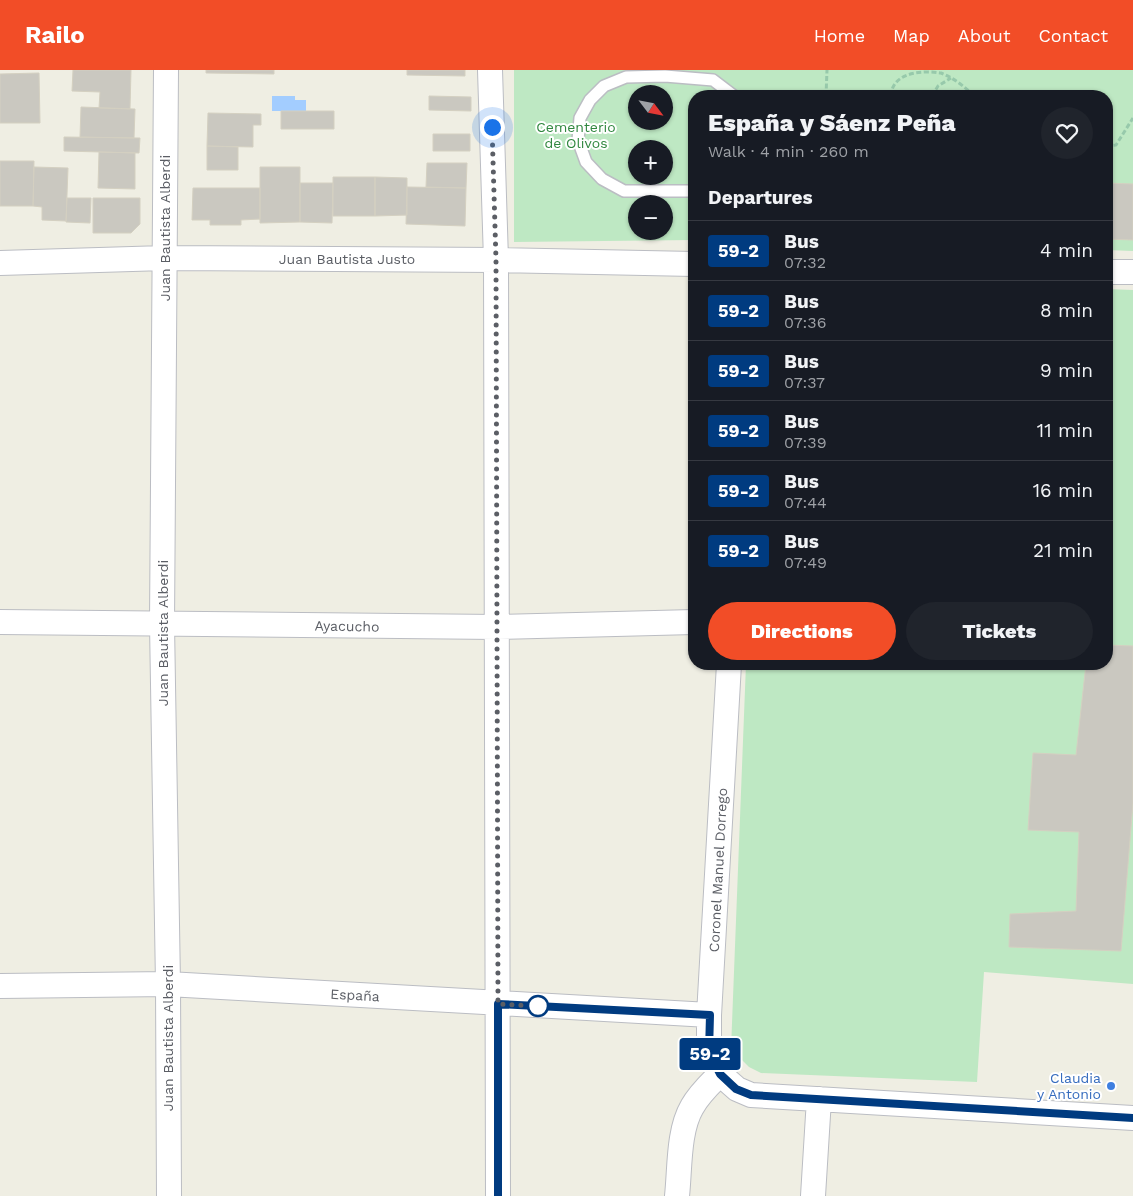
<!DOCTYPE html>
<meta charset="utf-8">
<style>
body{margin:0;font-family:"Work Sans",sans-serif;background:#20242c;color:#f1f3f6;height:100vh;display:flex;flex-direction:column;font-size:19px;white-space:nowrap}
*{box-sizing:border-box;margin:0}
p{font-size:16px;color:#9ea1a6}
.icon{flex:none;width:28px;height:28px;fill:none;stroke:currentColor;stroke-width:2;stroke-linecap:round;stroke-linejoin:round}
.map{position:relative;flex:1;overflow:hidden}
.side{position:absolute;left:688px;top:20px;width:425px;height:580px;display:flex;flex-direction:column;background:#171b24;border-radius:20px;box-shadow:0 1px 4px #0004}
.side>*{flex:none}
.badge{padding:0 10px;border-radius:4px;font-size:18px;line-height:32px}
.needle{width:32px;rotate:122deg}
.controls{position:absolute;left:628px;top:15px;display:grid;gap:10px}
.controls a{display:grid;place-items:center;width:45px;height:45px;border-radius:50%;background:#171b24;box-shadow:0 1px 4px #0004;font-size:25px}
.you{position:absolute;width:25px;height:25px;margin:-12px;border:4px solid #fff;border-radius:50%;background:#1a73e8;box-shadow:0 0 0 8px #1a73e833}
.map>.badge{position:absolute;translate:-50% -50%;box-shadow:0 0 0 2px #fff}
h2{padding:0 20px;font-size:19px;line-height:45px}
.round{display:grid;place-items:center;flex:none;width:52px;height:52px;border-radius:26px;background:#20242c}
.overview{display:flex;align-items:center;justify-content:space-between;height:85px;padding:0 20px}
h1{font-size:24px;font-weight:800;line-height:38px}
.primary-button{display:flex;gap:10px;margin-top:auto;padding:10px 20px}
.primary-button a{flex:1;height:58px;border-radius:30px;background:#f24d27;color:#fff;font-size:20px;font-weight:800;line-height:58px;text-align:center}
.primary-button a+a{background:#20242c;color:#f1f3f6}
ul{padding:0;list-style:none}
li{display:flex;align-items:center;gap:15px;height:60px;padding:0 20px;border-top:1px solid #363941}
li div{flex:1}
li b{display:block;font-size:19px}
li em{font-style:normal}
li .badge{min-width:55px;font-weight:700;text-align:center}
header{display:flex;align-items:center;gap:30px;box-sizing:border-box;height:70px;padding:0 25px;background:#f24d27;color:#fff}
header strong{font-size:24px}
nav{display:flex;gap:28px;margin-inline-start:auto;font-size:18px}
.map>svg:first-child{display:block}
.green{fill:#bee8c3;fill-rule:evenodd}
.water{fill:#a3cdff}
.building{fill:#cac8c0;stroke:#d4d0c1}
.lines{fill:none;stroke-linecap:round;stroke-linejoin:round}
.service-casing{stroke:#bbbdc3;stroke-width:14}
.minor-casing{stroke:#bbbdc3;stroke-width:26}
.path{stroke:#97c9ab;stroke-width:3;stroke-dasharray:5 2.5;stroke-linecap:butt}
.service{stroke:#fff;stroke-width:11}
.minor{stroke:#fff;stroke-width:24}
.line-casing{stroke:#fff;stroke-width:11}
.line{stroke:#003b80;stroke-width:8}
.walk{stroke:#5b5e65;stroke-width:5;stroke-dasharray:0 9}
.stop-dot{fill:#fff;stroke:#003b80;stroke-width:2.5}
.shop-dot{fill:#3f7fe0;stroke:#fff;stroke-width:2}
.labels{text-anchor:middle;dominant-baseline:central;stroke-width:4;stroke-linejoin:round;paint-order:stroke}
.park-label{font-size:14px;fill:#30873f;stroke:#fff}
.street-label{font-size:14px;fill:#5b5e65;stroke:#fff}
.shop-label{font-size:14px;fill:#366cbe;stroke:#fff;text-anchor:end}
</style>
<header>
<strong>Railo</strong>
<nav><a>Home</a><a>Map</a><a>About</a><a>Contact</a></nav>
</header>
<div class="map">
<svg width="1133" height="1126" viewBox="0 0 1133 1126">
<rect width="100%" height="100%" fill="#efeee3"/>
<path class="green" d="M 514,0 L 1133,0 L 1133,181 L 1106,180 L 1106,26 L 694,26 L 694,170 L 514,172 ZM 636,24 L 664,24 L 664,51 L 636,51 ZM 636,79 L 664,79 L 664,106 L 636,106 ZM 636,134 L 664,134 L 664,161 L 636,161 Z
M 1106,219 L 1133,220 L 1133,914 L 984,902 L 977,1012 L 761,1003 L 749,997 L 731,979 L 746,594 L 1106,594 Z"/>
<path class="water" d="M 272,26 L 295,26 L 295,30 L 306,30 L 306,41 L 272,41 Z"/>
<path class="building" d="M 73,0 L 131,0 L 130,39 L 99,38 L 100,22 L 72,21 Z
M 206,0 L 274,0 L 274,4 L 206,3 Z
M 407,0 L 465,0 L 465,6 L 407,5 Z
M 39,3 L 40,53 L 0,53 L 0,4 Z
M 429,26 L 471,27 L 471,41 L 429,40 Z
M 81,37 L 135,39 L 134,68 L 80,67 Z
M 281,41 L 334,41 L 334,59 L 281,59 Z
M 208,43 L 261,44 L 261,55 L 253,55 L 253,77 L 207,76 Z
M 433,64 L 470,64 L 470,81 L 433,81 Z
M 64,67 L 140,68 L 139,83 L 64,81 Z
M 207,76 L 238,77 L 238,100 L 207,100 Z
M 99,82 L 135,83 L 135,119 L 98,118 Z
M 0,91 L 34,91 L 33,136 L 0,136 Z
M 427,93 L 467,93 L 466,118 L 426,117 Z
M 34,97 L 68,98 L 66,151 L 42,150 L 42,137 L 33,136 Z
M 260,97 L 300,97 L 300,152 L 260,153 Z
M 333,107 L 375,107 L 375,146 L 333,146 Z
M 375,107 L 407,108 L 407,145 L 375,146 Z
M 300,113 L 333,113 L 332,153 L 300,152 Z
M 1106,113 L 1133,114 L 1133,170 L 1106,169 Z
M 407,117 L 466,118 L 465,156 L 406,154 Z
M 193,118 L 260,118 L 260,149 L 241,150 L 241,155 L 210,155 L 210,150 L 192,150 Z
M 67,128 L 91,128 L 90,153 L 66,152 Z
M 93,128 L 140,128 L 140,154 L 131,163 L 93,163 Z
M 1106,575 L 1133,576 L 1133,733 L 1121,881 L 1009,877 L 1010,844 L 1076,841 L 1079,762 L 1028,760 L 1033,683 L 1076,685 L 1086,594 L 1106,594 Z"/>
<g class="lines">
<g class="service-casing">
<path id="service" d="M 694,121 L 624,121 L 602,109 L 586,92 L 578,70 L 580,48 L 590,30 L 604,16 L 626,7 L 665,6 L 713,10 L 734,26"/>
</g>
<g class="minor-casing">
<path id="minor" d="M 166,0 L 162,554 L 168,914 L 169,1126
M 490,0 L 496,190 L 498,1126
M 0,193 L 165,188 L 496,190 L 694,194
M 1106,202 L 1133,202
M 0,552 L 497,557 L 694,552
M 729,594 L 709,945 L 709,982 L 720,1004 L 737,1019 L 751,1025 L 1133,1048
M 0,916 L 168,914 L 709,945
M 677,1126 C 680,1099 678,1061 692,1037 C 699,1024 710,1014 720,1004
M 813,1126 L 819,1029"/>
</g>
<path class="path" d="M 826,26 L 827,0
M 891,26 C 892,2 922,0 941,3 C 954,8 965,17 974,26
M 932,26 L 938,16 L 951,8
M 1106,76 L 1116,75 L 1133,48"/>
<use href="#service" class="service"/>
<use href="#minor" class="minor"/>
</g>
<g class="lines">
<g class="line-casing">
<path id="line" d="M 498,1126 L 498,934 L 710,945 L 709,982 L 720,1004 L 736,1019 L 751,1025 L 1133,1048"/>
</g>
<use href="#line" class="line"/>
<path class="walk" d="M 492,57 L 496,190 L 498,934 L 538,936"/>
</g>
<circle class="stop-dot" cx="538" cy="936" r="10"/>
<circle class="shop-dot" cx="1111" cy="1016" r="5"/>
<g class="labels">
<g class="park-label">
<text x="576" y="57">Cementerio<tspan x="576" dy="16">de Olivos</tspan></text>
</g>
<g class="street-label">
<text transform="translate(165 158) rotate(-90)">Juan Bautista Alberdi</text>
<text x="347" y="189">Juan Bautista Justo</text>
<text transform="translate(347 556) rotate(1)">Ayacucho</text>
<text transform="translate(163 563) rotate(-90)">Juan Bautista Alberdi</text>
<text transform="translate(718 800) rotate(-87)">Coronel Manuel Dorrego</text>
<text transform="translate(355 925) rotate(3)">España</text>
<text transform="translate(168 968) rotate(-90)">Juan Bautista Alberdi</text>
</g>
<g class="shop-label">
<text x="1101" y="1008">Claudia<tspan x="1101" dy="16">y Antonio</tspan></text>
</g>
</g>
</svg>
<div class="controls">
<a><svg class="needle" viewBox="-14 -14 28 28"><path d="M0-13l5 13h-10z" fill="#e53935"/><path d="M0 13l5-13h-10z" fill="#9ea1a6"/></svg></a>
<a>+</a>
<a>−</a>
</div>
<div class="you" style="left:492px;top:57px"></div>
<b class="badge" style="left:710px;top:984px;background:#003b80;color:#fff">59-2</b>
<section class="side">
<div class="overview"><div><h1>España y Sáenz Peña</h1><p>Walk · 4 min · 260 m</p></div><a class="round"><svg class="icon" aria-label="heart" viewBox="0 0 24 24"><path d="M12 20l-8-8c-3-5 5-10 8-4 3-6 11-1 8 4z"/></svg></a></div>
<h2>Departures</h2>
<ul>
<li><span class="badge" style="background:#003b80;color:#fff">59-2</span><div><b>Bus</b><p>07:32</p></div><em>4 min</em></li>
<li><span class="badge" style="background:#003b80;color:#fff">59-2</span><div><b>Bus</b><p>07:36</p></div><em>8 min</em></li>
<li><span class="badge" style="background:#003b80;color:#fff">59-2</span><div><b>Bus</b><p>07:37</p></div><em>9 min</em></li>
<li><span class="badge" style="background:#003b80;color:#fff">59-2</span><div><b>Bus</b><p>07:39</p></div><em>11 min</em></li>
<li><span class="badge" style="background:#003b80;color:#fff">59-2</span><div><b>Bus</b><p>07:44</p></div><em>16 min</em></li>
<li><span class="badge" style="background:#003b80;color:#fff">59-2</span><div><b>Bus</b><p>07:49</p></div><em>21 min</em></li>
</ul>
<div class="primary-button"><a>Directions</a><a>Tickets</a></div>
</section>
</div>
